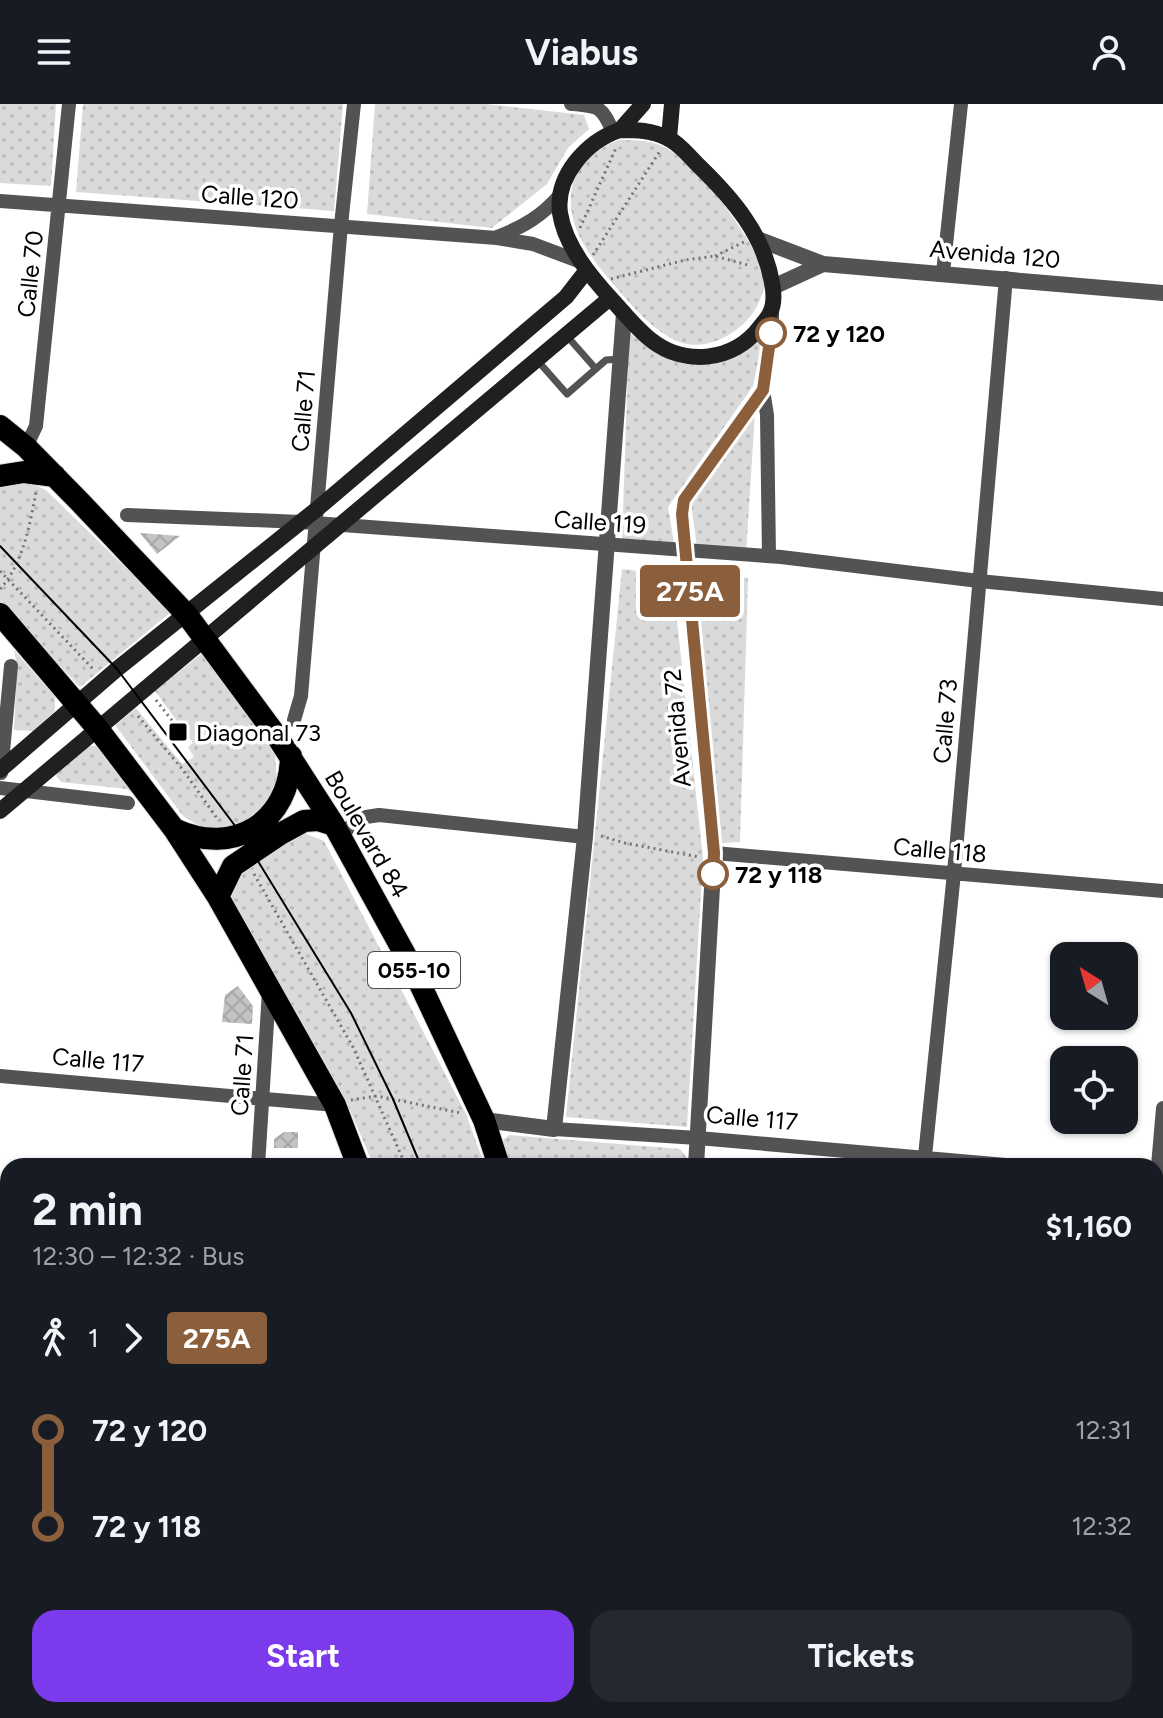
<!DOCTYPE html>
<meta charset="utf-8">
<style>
body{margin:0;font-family:Figtree,sans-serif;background:#242831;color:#f1f3f6;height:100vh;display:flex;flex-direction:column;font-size:30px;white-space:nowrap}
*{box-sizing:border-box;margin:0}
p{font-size:26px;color:#9ea1a6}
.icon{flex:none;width:44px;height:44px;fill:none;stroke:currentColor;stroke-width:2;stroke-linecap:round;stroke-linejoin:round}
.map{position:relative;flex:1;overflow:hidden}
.details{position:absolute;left:0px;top:1054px;width:1164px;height:560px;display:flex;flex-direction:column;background:#171b24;border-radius:24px 24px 0 0;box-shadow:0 2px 6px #0004}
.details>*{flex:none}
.badge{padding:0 16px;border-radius:6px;font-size:28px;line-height:52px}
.needle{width:52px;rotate:323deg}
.tools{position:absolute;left:1050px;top:838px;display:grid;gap:16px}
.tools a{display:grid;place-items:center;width:88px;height:88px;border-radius:16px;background:#171b24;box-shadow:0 2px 6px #0004;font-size:40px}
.map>.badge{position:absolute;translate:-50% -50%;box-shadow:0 0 0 4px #fff}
.legs{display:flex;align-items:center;gap:12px;height:88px;padding:0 32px;font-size:26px}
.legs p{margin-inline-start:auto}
.head{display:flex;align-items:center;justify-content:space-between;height:136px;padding:0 32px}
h1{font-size:44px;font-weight:700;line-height:60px}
.primary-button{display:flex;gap:16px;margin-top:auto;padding:16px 32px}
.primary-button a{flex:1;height:92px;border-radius:24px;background:#7c3aed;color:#fff;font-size:32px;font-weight:700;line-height:92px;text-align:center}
.primary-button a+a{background:#242831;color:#f1f3f6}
ul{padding:0 32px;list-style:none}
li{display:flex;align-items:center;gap:28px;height:96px;font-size:30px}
li i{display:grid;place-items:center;width:12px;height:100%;margin:0 10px;background:currentColor}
li i::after{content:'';width:20px;height:20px;margin:-10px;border:6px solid;border-radius:50%;background:#171b24}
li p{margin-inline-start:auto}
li:first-child i{background:linear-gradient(#0000 50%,currentColor 0)}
li:last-child i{background:linear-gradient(currentColor 50%,#0000 0)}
header{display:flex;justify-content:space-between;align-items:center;height:104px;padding:0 32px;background:#171b24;font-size:36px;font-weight:700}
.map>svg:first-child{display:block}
.grass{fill:url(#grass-dots)}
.building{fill:url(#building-cross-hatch)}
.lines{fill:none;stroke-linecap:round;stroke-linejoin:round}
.trunk-casing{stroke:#dbdbdb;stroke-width:24}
.path{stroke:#757575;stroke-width:3;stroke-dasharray:2 4;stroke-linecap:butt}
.service{stroke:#535353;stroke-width:7}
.minor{stroke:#535353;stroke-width:14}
.tertiary{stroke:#535353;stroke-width:16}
.secondary{stroke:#202020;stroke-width:16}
.trunk{stroke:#000;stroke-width:22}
.tram{stroke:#000;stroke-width:2}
.line-1-casing{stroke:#fff;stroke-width:18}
.line-1{stroke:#8b5e3c;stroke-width:12}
.stop-1-dot{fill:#fff;stroke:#8b5e3c;stroke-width:4}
.poi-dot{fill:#000;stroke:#fff;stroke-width:3}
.labels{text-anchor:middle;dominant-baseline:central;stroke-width:7;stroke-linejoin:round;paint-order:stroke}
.shield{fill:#fff;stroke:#4c4c4c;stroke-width:2}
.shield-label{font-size:22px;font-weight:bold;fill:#000}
.street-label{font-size:24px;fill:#000;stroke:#fff}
.stop-label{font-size:24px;font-weight:bold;fill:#000;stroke:#fff;text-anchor:start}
.poi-label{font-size:24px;fill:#000;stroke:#fff;text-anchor:start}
</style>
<header><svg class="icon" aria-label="menu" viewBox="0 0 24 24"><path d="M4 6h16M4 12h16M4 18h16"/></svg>Viabus<svg class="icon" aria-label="person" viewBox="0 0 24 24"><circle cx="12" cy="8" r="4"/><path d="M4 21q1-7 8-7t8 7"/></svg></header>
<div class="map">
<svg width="1163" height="1614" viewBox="0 0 1163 1614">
<defs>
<pattern id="grass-dots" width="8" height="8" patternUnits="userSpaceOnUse" patternTransform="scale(2)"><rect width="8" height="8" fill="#dadada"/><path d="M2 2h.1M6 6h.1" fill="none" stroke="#b9b9b9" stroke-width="1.8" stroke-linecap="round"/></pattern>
<pattern id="building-cross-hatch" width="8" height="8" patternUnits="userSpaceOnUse" patternTransform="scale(2)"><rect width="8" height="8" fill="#c3c3c3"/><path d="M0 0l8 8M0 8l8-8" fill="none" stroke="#a6a6a6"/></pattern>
</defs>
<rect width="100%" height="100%" fill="#fff"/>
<path class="grass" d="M 0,0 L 56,0 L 51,82 L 0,79 Z
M 83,0 L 343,0 L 334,107 L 76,88 Z
M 375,0 L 486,0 L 584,11 L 589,25 L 568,44 L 547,80 L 492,124 L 367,110 Z
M 619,36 C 634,36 648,36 662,42 C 694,58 727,103 746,133 C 754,146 759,158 769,170 C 766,179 763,189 759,198 C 747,226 709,249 679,238 C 654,228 632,202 615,182 C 594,158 568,126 571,92 C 573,62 594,46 619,36 Z
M 629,229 L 659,250 L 685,260 L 723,258 L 763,234 L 753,282 L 668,403 L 675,445 L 622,438 Z
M 755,309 L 746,449 L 697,443 L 691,399 Z
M 13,378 L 30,379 L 46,386 L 171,508 L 80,583 L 0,499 L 0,382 Z
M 622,465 L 672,471 L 703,754 L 687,1023 L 566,1013 Z
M 693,468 L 748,474 L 740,738 L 720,739 Z
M 14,546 L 55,593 L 55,607 L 33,627 L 14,626 L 17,562 Z
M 205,547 L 275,651 L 277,678 L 263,707 L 243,721 L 223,727 L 203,724 L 183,712 L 115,621 L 136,604 L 182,660 L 194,653 L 188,643 L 193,639 L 155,587 Z
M 82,642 L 97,642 L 140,695 L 127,685 L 61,678 L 56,672 L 58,665 Z
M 304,729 L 324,737 L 466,1010 L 485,1062 L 374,1062 L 346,997 L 228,793 L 233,774 Z
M 509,1031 L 680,1045 L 687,1054 L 686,1062 L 508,1062 L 500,1039 Z
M 498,1606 L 610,1606 L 611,1614 L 498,1614 Z"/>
<path class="building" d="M 140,429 L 180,432 L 157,450 Z
M 238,882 L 253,902 L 252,920 L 222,918 L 225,891 Z
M 284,1028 L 298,1028 L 298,1044 L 274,1044 L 274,1035 Z"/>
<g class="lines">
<g class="trunk-casing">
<path id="trunk" d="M 0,322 L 26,343 L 80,398 L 187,511 L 278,634 L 334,721 L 413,865 L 484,1016 L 499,1062
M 0,372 L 24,368 L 55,372
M 0,510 L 98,625 L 174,725 L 218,793 L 335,1001 L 358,1062
M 174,725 C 234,753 290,718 291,652
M 218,793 L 233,762 L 282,729 L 304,717 L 318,716 L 334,721
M 490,1606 L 490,1614
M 626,1606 L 627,1614"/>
</g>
<path class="path" d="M 580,124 L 616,44
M 593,151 L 660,47
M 715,152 L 744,138
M 611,175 L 685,156 L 715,152 L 751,162
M 0,467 L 94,566
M 0,485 C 23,460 30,420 36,388
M 156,596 L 174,619 L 169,623
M 138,612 L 183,666 L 219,717
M 601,732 L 625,739 L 699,753
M 254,770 L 353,943 L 406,1062
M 351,996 L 377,992 L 461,1009
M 533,1606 L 534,1614"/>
<path class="service" d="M 566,231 L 596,265
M 537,256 L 567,290 L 606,256 L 621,255
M 0,1392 L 8,1392
M 0,1442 L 3,1411
M 0,1491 L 8,1486
M 0,1574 L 8,1574
M 35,1614 L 36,1606"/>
<path class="minor" d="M 571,0 C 599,2 602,2 613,28
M 0,97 L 497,134 L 533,140 L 581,158
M 497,133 C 523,123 542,112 560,91
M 943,169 L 961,0
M 763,286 L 767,311 L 769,452
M 26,343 L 36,322 L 69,0
M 127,411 L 301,418 L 781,453 L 979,477 L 1163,495
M 294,616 L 301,592 L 341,121 L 354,0
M 1,669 L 11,562
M 0,684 L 128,699
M 339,730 L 366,713 L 379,711 L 585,733
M 714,749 L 1163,787
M 0,972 L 335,1001
M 554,1025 L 698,1034 L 1017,1062
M 258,1062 L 269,887
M 924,1062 L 954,769 L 1006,174
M 1156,1085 L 1163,1004
M 0,1262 L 8,1262
M 1156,1368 L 1163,1369
M 211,1614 L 211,1606
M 817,1614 L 818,1606
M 1109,1614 L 1110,1606"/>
<path class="tertiary" d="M 760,136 L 823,160 L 1163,189
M 773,183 L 823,160
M 484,1016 L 554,1025 L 585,733 L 624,209
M 696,1062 L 714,749 L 682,410 L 684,396 L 763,286 L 771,229 L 771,208"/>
<path class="secondary" d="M 620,26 C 636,26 652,26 667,34 C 679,39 690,53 699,62 C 733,95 764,131 772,179 C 774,189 775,199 770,209 C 768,214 763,219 760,223 C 734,257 685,263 651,236 C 637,225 625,210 613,197 C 591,173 565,142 560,109 C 555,72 587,37 620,26 Z
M 620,26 L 643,0
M 669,34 L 672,0
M 0,666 L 117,565 L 317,405 L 566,193 L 587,166
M 0,707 L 610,194"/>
<use href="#trunk" class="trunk"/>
<path class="tram" d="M 0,442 L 117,565 L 242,731 L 351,909 L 393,995 L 421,1062
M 547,1606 L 548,1614"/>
</g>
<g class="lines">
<g class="line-1-casing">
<path id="line-1" d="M 713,770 L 714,749 L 682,410 L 684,396 L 763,286 L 771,229"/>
</g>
<use href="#line-1" class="line-1"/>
</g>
<g class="stop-1-dot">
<circle cx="771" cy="229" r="14"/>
<circle cx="713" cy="770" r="14"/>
</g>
<rect class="poi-dot" x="168" y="618" width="20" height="20" rx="4"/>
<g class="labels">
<rect class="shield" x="368" y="848" width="92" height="36" rx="6"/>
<g class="shield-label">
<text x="414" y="866">055-10</text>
</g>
<g class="street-label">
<text transform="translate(250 93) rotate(4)">Calle 120</text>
<text transform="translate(995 150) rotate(5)">Avenida 120</text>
<text transform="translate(30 170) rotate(-84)">Calle 70</text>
<text transform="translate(303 307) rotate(-85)">Calle 71</text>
<text transform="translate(600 418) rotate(4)">Calle 119</text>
<text transform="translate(945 617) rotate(-85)">Calle 73</text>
<text transform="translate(677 624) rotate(-95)">Avenida 72</text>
<text transform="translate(367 730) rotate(60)">Boulevard 84</text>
<text transform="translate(940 746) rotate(5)">Calle 118</text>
<text transform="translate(98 956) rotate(5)">Calle 117</text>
<text transform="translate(242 971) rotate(-86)">Calle 71</text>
<text transform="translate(752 1014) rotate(5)">Calle 117</text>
</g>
<g class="stop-label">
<text x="793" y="229">72 y 120</text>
<text x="735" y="770">72 y 118</text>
</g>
<g class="poi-label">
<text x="196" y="628">Diagonal 73</text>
</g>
</g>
</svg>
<div class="tools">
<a><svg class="needle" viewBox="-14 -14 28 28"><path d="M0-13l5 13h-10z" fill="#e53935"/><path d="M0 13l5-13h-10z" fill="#9ea1a6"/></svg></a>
<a><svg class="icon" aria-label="locate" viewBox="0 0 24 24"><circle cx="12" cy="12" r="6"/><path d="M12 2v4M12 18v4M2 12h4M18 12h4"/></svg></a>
</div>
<b class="badge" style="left:690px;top:487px;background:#8b5e3c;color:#fff">275A</b>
<section class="details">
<div class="head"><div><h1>2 min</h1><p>12:30 – 12:32 · Bus</p></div><b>$1,160</b></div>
<div class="legs"><svg class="icon" aria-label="walk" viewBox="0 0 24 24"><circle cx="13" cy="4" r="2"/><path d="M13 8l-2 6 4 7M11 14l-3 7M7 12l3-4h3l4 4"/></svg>1<svg class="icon" aria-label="forward" viewBox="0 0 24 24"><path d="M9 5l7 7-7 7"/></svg><b class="badge" style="background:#8b5e3c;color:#fff">275A</b></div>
<ul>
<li><i style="color:#8b5e3c"></i><b>72 y 120</b><p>12:31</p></li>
<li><i style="color:#8b5e3c"></i><b>72 y 118</b><p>12:32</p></li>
</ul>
<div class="primary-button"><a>Start</a><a>Tickets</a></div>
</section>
</div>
